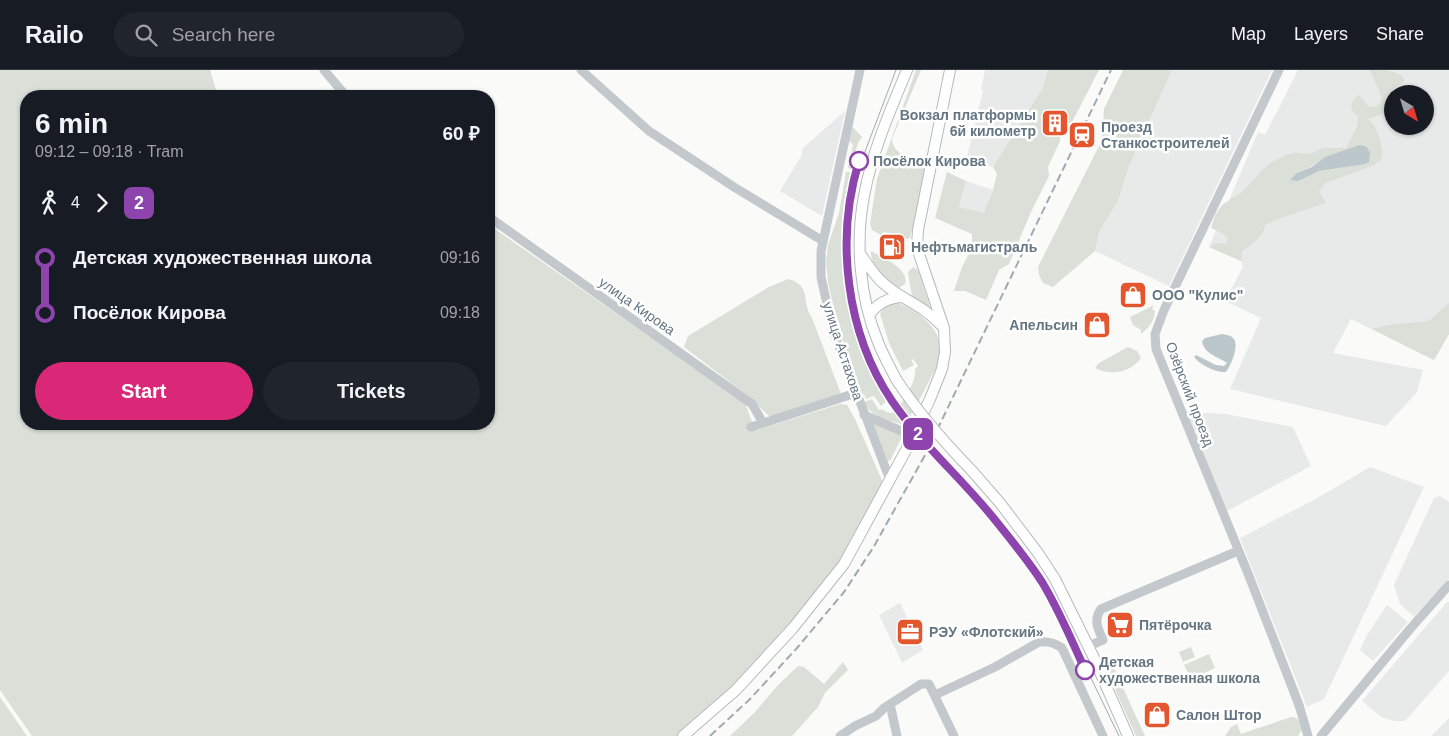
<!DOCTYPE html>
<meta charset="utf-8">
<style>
body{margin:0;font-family:Helvetica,sans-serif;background:#20242c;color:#f1f3f6;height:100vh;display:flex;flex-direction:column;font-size:19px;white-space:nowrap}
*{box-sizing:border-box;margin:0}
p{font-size:16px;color:#9ea1a6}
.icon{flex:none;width:28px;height:28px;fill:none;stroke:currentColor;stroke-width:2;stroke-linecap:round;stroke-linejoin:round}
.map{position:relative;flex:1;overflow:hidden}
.side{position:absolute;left:20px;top:20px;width:475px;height:340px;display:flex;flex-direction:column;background:#171b24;border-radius:20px;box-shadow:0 1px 4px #0004}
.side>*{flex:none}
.badge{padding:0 10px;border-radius:8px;font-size:18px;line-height:32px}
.needle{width:32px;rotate:142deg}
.tools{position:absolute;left:1384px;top:15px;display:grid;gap:10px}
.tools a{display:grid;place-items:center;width:50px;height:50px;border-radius:50%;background:#171b24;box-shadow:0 1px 4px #0004;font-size:25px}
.map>.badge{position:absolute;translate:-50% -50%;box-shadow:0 0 0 2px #fff}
.legs{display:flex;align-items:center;gap:8px;height:55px;padding:0 15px;font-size:16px}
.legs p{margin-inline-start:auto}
.overview{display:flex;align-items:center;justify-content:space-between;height:85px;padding:0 15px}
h1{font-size:28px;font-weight:800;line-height:38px}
.cta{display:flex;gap:10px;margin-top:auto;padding:10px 15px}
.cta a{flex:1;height:58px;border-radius:30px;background:#db2777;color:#fff;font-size:20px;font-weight:800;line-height:58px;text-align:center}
.cta a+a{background:#20242c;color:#f1f3f6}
ul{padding:0 15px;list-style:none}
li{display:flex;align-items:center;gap:18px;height:55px;font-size:19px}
li i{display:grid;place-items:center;width:8px;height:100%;margin:0 6px;background:currentColor}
li i::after{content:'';width:12px;height:12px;margin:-6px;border:4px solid;border-radius:50%;background:#171b24}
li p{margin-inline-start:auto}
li:first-child i{background:linear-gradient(#0000 50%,currentColor 0)}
li:last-child i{background:linear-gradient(currentColor 50%,#0000 0)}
header{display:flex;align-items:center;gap:30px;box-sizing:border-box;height:70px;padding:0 25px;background:#171b24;border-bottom:1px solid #363941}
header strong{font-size:24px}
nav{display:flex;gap:28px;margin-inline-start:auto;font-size:18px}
.search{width:350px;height:45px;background:#20242c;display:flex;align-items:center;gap:12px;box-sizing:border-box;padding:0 18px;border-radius:28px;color:#9ea1a6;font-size:19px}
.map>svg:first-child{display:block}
.built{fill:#e8e9e9;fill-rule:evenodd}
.green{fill:#dadfd7;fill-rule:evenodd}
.water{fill:#bbc7cb}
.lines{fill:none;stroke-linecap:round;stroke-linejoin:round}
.major-casing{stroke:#b5babe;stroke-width:12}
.minor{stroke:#c3c8cc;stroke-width:9}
.major{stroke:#fff;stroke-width:10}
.tram{stroke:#a2aab0;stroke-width:1}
.rail{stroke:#a2aab0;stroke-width:2;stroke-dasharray:8 4;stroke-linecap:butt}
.major-bridge-casing{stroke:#b5babe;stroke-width:12;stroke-linecap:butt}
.major-bridge{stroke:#fff;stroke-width:10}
.line-1-casing{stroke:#fff;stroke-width:11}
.line-1{stroke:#8e44ad;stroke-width:8}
.stop-1-dot{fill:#fff;stroke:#8e44ad;stroke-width:2.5}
.labels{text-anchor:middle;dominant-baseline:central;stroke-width:5;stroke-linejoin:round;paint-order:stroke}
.poi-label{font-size:14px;font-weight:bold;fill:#657683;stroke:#fff;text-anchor:start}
.stop-label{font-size:14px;font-weight:bold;fill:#657683;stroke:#fff;text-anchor:start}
.street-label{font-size:14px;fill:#657683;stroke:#fff}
</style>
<header>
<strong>Railo</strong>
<div class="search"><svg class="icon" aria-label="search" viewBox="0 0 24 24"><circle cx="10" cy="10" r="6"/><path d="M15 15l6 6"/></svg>Search here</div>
<nav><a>Map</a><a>Layers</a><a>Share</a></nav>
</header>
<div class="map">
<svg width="1449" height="666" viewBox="0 0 1449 666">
<rect width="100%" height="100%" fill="#fafaf8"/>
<path class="built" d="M 985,0 L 1048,0 L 1042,19 L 993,97 L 967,87 L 983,21 L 981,20 Z
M 1172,0 L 1272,0 L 1169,216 L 1095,181 L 1099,162 L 1118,131 L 1129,96 Z
M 1298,0 L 1449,0 L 1449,264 L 1434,290 L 1351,249 L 1333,283 L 1423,300 L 1417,322 L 1386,356 L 1230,319 L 1261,248 L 1225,231 L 1243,197 L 1241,191 L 1209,177 L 1258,62 L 1265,65 ZM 1392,24 L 1425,24 L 1425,56 L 1392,56 Z
M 845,41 L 822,146 L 780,121 L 802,85 L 802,79 Z
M 966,111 L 993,120 L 984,144 L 959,137 Z
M 1207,343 L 1226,344 L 1293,357 L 1311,396 L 1227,441 L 1188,345 Z
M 1370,397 L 1424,417 L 1324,629 L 1307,637 L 1240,468 L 1314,430 Z
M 1440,426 L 1449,432 L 1449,509 L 1414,547 L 1400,534 L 1394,515 L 1434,428 Z
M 1447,532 L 1449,532 L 1449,601 L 1405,651 L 1394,651 L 1381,647 L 1362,631 Z
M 900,533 L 923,580 L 902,593 L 879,545 Z
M 1387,535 L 1408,552 L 1373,591 L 1360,580 L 1367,565 Z
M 1449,648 L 1449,666 L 1431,666 Z"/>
<path class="green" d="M 0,0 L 210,0 L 218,26 L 26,26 L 26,354 L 489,354 L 489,155 L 745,333 L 753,354 L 750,357 L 757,360 L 840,334 L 847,335 L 855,349 L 885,417 C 868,446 851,476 831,504 C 787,564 734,618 677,666 L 32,666 L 0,620 Z
M 916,0 L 921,0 L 892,69 C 894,87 911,87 926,91 C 929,112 915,147 910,168 L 907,169 L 890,163 L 883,162 L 881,165 L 872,160 L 870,154 L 877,109 Z
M 1048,0 L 1099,0 L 1072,52 L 1066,54 L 1060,61 L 1060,71 L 1048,97 L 1049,106 L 1031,142 L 1009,194 L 999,200 L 986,230 L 965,221 L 954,221 L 962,197 L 972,178 L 972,164 L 935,148 L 947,102 L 966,111 L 959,137 L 984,143 L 993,120 L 997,104 L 993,97 L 1042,19 Z
M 1123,0 L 1172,0 L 1129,96 L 1118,131 L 1099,162 L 1095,181 L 1053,217 L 1043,213 L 1039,205 L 1038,197 L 1102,70 L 1104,39 Z
M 1370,0 C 1381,0 1399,0 1405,10 L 1400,15 L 1393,19 L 1396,24 L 1392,24 L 1392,37 L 1382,44 L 1368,49 C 1378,57 1384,78 1381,90 L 1372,96 L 1325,113 L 1319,121 L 1326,133 L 1286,146 L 1265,155 C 1263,168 1253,174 1242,181 L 1241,191 L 1209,177 L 1216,173 L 1226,174 L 1228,168 L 1222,163 L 1211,158 L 1215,145 L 1222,135 L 1243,121 L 1263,99 L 1272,92 L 1286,85 L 1294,83 L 1311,84 L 1323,78 L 1346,78 L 1357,57 L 1358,46 L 1353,42 L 1351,37 L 1354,29 L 1359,25 L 1369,37 C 1394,37 1373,11 1370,0 ZM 1337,83 L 1365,94 C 1341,96 1320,104 1297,103 C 1311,97 1322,88 1337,83 Z
M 852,56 L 862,67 L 858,73 L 851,99 L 848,98 L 853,75 L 848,69 Z
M 846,102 L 851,102 C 848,115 844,128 843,140 C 836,202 858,276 888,329 L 881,336 L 874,326 L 866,329 L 864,324 L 862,325 L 838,257 L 828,212 L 826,192 L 828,175 L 839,143 Z
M 871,181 C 882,187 910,199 905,214 L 899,218 L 891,218 C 883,207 870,195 871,181 Z
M 913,197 L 918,200 L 930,237 L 912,226 L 908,202 Z
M 788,209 C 812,215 801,232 812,248 L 841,324 L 770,347 L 747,325 L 684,277 L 688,266 L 769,217 Z
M 898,233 C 922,244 946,261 939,290 C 938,296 934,302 931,307 C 923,324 914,339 905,355 C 890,351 870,347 864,332 L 872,329 L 879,340 L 882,339 C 887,343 890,344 896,342 C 903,330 917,312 915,299 L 918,296 L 913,289 L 911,290 L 914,295 L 903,301 L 889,273 L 880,244 C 884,236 890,234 898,233 Z
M 1449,233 L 1449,264 L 1434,290 L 1372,259 L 1388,255 L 1429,251 Z
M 1154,235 L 1152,239 L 1155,241 C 1155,250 1148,259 1141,264 L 1141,260 L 1133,255 L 1130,247 Z
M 1128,277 L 1137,281 L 1141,288 C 1130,303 1111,306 1095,298 L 1099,293 Z
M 873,352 L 900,363 L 902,367 L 890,391 L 886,390 L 872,354 Z
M 1191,577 L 1195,587 L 1183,592 L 1179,582 Z
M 1209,584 L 1215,598 L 1191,609 L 1184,595 Z
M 843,592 L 848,600 L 825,623 L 818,637 L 792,666 L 730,666 L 754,643 L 778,615 L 798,596 L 804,597 L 824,614 Z
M 1114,598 L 1145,666 L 1136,666 L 1110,608 L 1109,601 Z
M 0,627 L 27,666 L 0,666 Z
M 1291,647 C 1299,647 1300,653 1302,659 L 1298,666 L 1225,666 L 1231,657 L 1237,654 L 1241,664 Z"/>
<path class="water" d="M 1360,75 L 1367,77 L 1370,83 L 1369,92 L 1365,94 L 1319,101 L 1298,111 L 1290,110 L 1297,103 L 1312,97 L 1325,87 Z
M 1222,264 C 1226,265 1231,265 1233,268 C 1240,275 1231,295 1226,302 C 1216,303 1200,295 1194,287 L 1196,285 L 1216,295 L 1224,296 L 1227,293 C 1217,286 1204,284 1202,271 L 1205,268 Z"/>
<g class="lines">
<g class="major-casing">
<path id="major" d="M 861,185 C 868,195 874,205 883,213 C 902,230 923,235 941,255
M 869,245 C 877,234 887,228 901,227
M 896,309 C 890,297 883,285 878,272 C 860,228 855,173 864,126 C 872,82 890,41 907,0
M 973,402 L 1000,433 L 1038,483 L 1055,509 L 1093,586 L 1128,666
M 683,666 L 736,620 L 793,558 L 844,494 L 906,380 L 930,329 L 942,299 L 945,282 L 944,258 L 920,187 L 917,176 L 918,160 L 950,0"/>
</g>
<path class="minor" d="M 324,0 L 346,26
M 581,0 L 649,61 L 734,117 L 823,171
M 860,0 L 821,181 L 821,207 L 833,261 L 890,410
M 1279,0 L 1164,240 L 1155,264 L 1156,279 L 1249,506 L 1299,635 L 1308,666
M 489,147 L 752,334 L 763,353
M 864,345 L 913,366
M 751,357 L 856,323
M 1089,576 L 1103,570 C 1098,559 1093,550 1101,539 L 1238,481
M 935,625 L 995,597 L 1039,572 C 1048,571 1055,573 1062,578 L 1103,666
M 890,634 L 897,666
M 840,666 L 855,656 L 876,646 L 884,638 L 921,614 L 929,614 L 954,666
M 1321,666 L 1410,559 L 1449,515"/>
<use href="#major" class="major"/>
<path class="tram" d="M 896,0 L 863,87 L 855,116 L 850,148 L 849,184 L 851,201 L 857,240 L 865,269 L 879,304 L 894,330 L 932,377 L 993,442 L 1044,511 L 1119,666"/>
<path class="rail" d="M 710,666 L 750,629 L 797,578 L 844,522 L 873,478 L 924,387 L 1111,0"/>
<g class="major-bridge-casing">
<path id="major-bridge" d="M 896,309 C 918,343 945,373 973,402"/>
</g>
<use href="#major-bridge" class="major-bridge"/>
</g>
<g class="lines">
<g class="line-1-casing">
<path id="line-1" d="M 859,91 C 835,169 846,263 892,331 C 921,373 959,406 991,445 C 1009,467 1027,489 1042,512 C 1059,540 1072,571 1085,600"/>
</g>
<use href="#line-1" class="line-1"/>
</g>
<defs>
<g id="building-square" transform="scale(1.4375)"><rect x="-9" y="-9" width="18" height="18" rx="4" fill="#e4572e" stroke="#fff"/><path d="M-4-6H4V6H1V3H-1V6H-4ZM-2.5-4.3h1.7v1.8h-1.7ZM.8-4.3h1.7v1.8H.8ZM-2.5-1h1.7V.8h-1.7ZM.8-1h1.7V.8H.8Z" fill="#fff"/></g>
<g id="station-square" transform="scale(1.4375)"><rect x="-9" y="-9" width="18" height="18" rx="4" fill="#e4572e" stroke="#fff"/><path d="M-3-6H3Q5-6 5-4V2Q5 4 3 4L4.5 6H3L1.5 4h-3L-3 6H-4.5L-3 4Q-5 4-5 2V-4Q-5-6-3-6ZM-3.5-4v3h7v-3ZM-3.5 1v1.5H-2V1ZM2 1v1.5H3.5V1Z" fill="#fff"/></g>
<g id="fuel-square" transform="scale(1.4375)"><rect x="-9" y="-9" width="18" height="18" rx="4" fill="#e4572e" stroke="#fff"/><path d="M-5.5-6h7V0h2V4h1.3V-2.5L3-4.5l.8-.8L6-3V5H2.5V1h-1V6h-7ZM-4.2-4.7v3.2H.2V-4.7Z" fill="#fff"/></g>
<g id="shop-square" transform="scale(1.4375)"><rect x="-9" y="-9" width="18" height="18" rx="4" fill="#e4572e" stroke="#fff"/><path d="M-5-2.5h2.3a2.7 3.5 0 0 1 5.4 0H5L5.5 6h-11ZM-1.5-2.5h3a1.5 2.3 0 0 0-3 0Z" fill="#fff"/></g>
<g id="supermarket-square" transform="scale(1.4375)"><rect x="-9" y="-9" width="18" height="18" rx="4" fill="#e4572e" stroke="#fff"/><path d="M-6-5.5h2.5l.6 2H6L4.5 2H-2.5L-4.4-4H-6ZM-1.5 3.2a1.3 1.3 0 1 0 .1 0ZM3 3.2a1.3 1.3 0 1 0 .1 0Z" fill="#fff"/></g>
<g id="office-square" transform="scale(1.4375)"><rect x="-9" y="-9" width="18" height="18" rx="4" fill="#e4572e" stroke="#fff"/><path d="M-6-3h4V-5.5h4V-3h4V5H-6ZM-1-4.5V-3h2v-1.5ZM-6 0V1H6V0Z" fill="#fff"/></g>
</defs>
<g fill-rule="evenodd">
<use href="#building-square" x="1055" y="53"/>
<use href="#station-square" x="1082" y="65"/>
<use href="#fuel-square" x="892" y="177"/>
<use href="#shop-square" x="1133" y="225"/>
<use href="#shop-square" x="1097" y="255"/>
<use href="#supermarket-square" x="1120" y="555"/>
<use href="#office-square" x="910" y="562"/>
<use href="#shop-square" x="1157" y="645"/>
</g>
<g class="stop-1-dot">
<circle cx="859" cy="91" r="9"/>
<circle cx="1085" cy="600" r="9"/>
</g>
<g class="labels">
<g class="poi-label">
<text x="1036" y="45" text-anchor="end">Вокзал платформы<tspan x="1036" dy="16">6й километр</tspan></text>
<text x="1101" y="57">Проезд<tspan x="1101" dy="16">Станкостроителей</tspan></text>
<text x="911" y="177">Нефтьмагистраль</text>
<text x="1152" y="225">ООО "Кулис"</text>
<text x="1078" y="255" text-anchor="end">Апельсин</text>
<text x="1139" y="555">Пятёрочка</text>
<text x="929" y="562">РЭУ «Флотский»</text>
<text x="1176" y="645">Салон Штор</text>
</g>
<g class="stop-label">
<text x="873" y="91">Посёлок Кирова</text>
<text x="1099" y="592">Детская<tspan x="1099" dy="16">художественная школа</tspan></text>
</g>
<g class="street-label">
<text transform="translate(637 236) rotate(35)">улица Кирова</text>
<text transform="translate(843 281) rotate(72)">улица Астахова</text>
<text transform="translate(1190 324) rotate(69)">Озёрский проезд</text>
</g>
</g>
</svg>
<div class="tools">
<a><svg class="needle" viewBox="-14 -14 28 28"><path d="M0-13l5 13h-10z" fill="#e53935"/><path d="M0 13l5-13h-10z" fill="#9ea1a6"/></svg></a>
</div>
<b class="badge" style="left:918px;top:364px;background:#8e44ad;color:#fff">2</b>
<section class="side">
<div class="overview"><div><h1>6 min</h1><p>09:12 – 09:18 · Tram</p></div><b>60 ₽</b></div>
<div class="legs"><svg class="icon" aria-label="walk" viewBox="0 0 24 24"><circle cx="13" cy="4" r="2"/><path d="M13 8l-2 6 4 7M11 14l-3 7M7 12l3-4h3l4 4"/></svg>4<svg class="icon" aria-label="forward" viewBox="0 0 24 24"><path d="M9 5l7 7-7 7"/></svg><b class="badge" style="background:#8e44ad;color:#fff">2</b></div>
<ul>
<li><i style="color:#8e44ad"></i><b>Детская художественная школа</b><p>09:16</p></li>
<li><i style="color:#8e44ad"></i><b>Посёлок Кирова</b><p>09:18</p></li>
</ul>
<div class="cta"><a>Start</a><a>Tickets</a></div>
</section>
</div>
